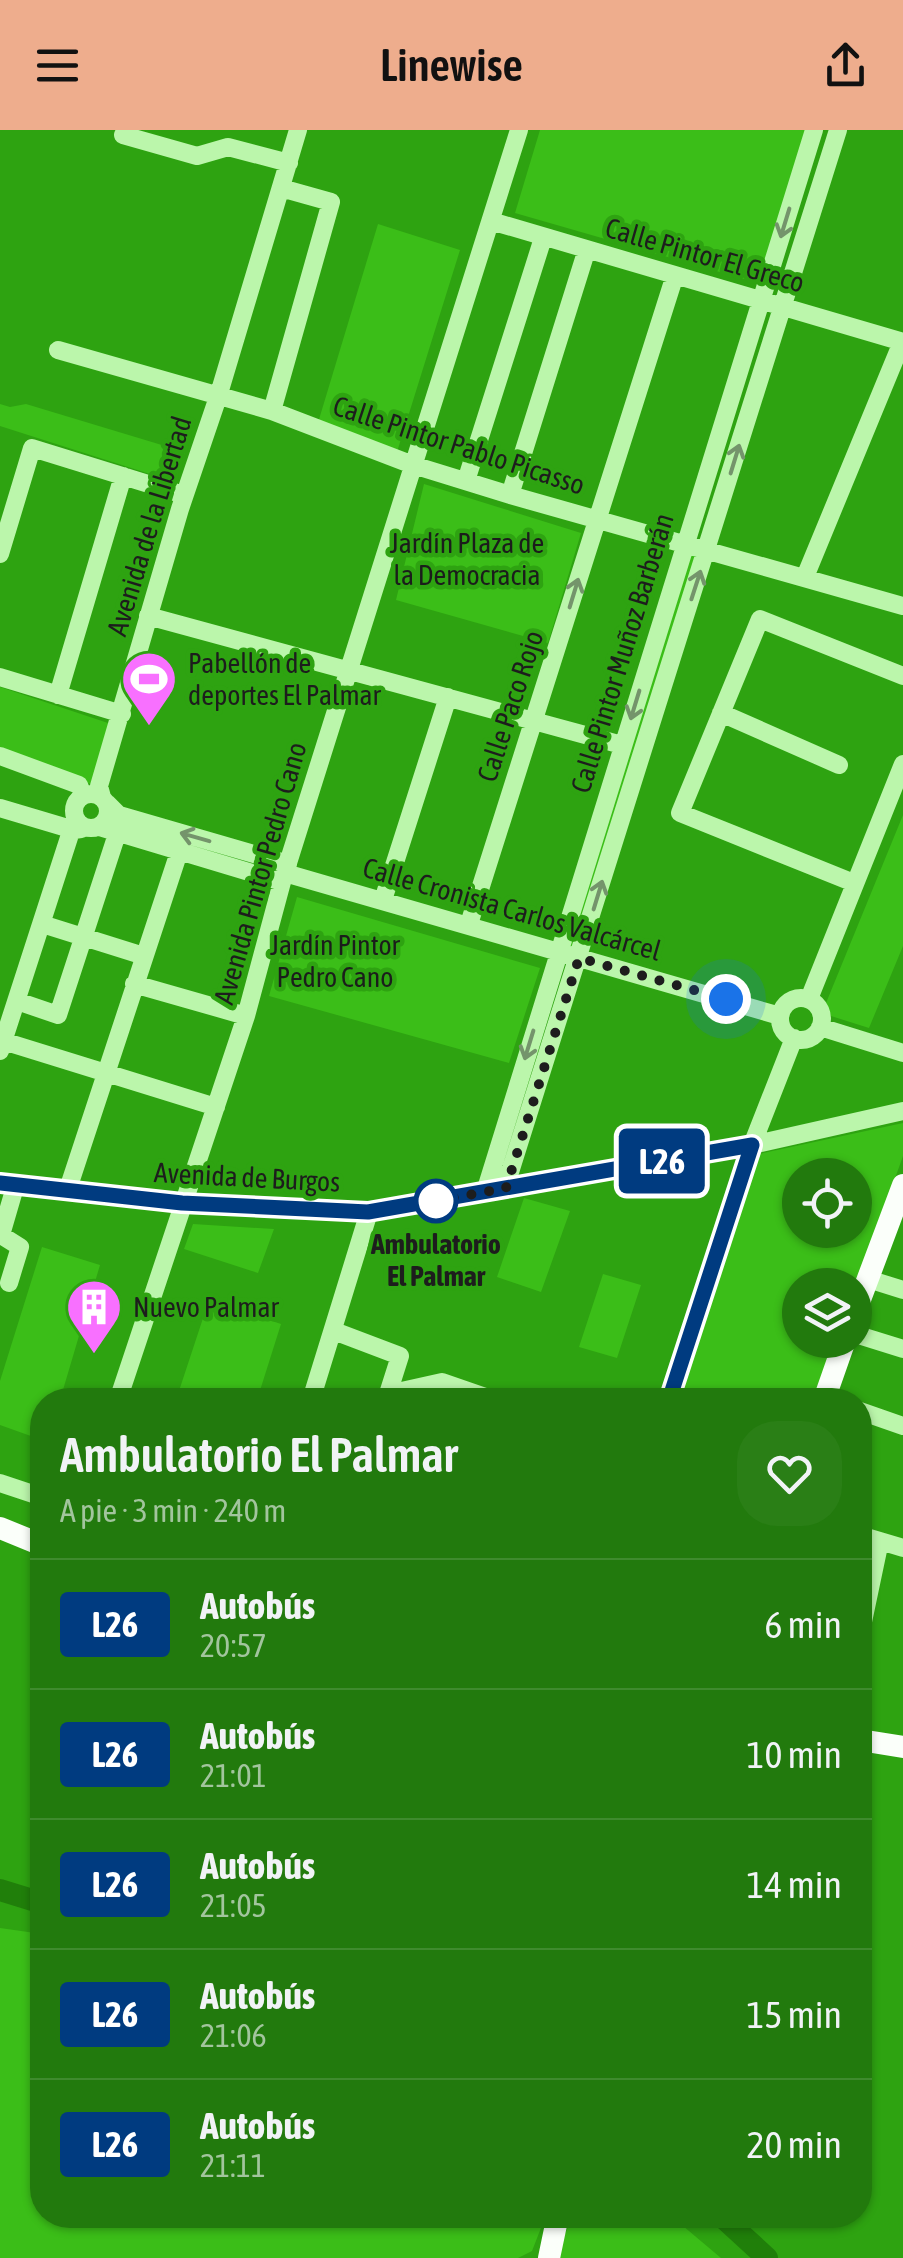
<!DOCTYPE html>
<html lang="es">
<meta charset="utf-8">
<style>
body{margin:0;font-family:"Asap Condensed",sans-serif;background:#2a7f16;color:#f1f3f6;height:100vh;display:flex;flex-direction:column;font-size:38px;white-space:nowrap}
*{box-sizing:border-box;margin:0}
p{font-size:32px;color:#a2c59d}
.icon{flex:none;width:55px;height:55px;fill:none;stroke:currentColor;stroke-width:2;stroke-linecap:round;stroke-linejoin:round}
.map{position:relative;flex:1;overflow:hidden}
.side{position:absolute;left:30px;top:1258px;width:842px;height:840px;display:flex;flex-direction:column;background:#227a0d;border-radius:40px;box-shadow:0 2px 8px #0004}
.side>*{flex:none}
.badge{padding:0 20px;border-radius:8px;font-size:35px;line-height:65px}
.controls{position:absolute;left:782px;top:1028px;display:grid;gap:20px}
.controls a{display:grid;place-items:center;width:90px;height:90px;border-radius:50%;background:#227a0d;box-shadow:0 2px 8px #0004;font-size:50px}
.you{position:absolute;width:50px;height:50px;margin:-25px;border:8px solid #fff;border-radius:50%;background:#1a73e8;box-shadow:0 0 0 15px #1a73e833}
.map>.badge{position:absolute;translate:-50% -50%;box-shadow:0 0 0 5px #fff}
.round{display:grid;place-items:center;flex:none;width:105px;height:105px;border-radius:40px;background:#2a7f16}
.overview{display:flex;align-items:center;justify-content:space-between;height:170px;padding:0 30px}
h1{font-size:48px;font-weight:600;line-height:75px}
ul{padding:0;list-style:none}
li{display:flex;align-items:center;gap:30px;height:130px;padding:0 30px;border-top:2px solid #3f8b2e}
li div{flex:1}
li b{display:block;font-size:38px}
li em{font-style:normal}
li .badge{min-width:110px;font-weight:700;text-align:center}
header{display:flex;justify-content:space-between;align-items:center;height:130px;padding:0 30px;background:#eead8d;color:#111;font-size:45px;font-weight:600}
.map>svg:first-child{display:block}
.green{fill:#3bbe18;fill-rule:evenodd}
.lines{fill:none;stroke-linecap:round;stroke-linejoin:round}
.river{stroke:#207f0a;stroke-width:22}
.minor{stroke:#bbf6ab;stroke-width:18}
.major{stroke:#fbfffa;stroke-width:22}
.oneway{stroke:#74946b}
.line-casing{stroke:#fff;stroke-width:22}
.line{stroke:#003b80;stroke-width:15}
.walk{stroke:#1d1d1d;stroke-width:10;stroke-dasharray:0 18}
.stop-dot{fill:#fff;stroke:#003b80;stroke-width:5}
.labels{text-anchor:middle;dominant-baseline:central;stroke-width:9;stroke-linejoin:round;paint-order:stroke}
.street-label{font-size:28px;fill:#1d1d1d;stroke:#2ea311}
.park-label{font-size:28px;fill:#1b1d1b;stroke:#2ea311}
.poi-label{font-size:28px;fill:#1d1d1d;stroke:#2ea311;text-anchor:start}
.stop-label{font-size:28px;font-weight:bold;fill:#1d1d1d;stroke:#2ea311}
</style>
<header><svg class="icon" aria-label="menu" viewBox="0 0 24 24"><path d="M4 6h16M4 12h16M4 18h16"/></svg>Linewise<svg class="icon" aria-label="share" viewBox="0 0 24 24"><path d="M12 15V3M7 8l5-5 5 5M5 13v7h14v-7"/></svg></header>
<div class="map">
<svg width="903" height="2128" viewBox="0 0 903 2128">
<rect width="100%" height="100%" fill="#2ea311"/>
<path class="green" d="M 540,0 L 806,0 L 758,153 L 515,83 Z
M 378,94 L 460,120 L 397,322 L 317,296 Z
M 0,274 L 10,277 L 26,274 L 185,322 L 175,352 L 0,296 Z
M 424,354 L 581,403 L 548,513 L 396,470 Z
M 687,424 L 697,427 L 572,822 L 565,820 Z
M 0,557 L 111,594 L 93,655 L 0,620 Z
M 903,685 L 903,816 L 869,898 L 831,886 L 826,873 Z
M 297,767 L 540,838 L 509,933 L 269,866 Z
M 903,993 L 903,1026 L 855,1160 L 855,1155 L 800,1155 L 800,1210 L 837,1210 L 815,1270 L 680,1270 L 759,1024 ZM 800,1045 L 855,1045 L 855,1100 L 800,1100 Z
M 524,1068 L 570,1081 L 541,1162 L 497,1147 Z
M 193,1094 L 274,1099 L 258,1143 L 184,1119 Z
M 42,1117 L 100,1135 L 60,1270 L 42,1270 L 42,1310 L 0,1295 L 0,1251 Z
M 603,1144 L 641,1155 L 617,1228 L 579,1217 Z
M 209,1170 L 281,1194 L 257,1270 L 176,1270 Z
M 0,1798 L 42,1804 L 42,2085 L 546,2085 L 532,2121 L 518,2128 L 0,2128 Z
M 573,2085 L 670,2085 L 721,2128 L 560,2128 L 558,2121 Z"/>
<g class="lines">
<path class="river" d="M 0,1760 L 42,1773
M 720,2085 L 767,2128"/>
<path class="minor" d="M 123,5 L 197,26 L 228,17 L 289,33
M 491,91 L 903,212
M 58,220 L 272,281 L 413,335 L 510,365 L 903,476
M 272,281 L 331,72 L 281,58
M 466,351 L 543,108
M 510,365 L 587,119
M 0,424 L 32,318 L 184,365
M 805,447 L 902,212
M 148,486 L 622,615
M 0,547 L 122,584
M 58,565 L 123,346
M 721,583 L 839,635
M 0,626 L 79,655 L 83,665
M74 681a17 17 0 1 1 34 0a17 17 0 1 1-34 0Z
M 102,667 L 99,656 L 180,379 L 218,267 L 298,0
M 107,673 L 119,685 L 288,734
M 0,678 L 74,700 L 81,699
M 99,697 L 282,752
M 285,743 L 780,886
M 854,753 L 680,683 L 760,489 L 903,546
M 383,770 L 448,567
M 42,794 L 144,826
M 469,794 L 675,145
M 134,854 L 246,886
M780 889a21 21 0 1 1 42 0a21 21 0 1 1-42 0Z
M 809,869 L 903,634
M 17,871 L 58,885 L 117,704
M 820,897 L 903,923
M 3,911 L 216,977
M 0,921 L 75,689
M 0,1053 L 182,1073 L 369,1082 L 752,1015 L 903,981
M 505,1058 L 838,0
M 67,1062 L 179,722
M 485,1062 L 814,0
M 868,1149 L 903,1160
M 9,1153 L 20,1117 L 1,1105 L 15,1057
M 334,1201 L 400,1226 L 386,1270
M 855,1204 L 903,1219
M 388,1264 L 442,1252 L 494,1270
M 118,1270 L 246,886 L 282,752 L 519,0
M 311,1270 L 369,1082
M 669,1270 L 752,1015 L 794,908
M 860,1281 L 903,1296
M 0,1353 L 42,1367
M 860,1405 L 903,1418
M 860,1506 L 880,1411"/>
<path class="major" d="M 855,1183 L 903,1055
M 824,1270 L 845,1210
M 0,1398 L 42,1415
M 860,1610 L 903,1617
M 549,2128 L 558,2085"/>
</g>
<defs><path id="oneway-shaft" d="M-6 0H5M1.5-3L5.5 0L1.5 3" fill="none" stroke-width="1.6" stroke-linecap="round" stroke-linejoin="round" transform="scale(2.5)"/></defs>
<g class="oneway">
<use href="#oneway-shaft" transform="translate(785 93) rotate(107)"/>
<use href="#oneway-shaft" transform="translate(735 329) rotate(-73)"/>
<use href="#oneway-shaft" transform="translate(696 455) rotate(-72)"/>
<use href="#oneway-shaft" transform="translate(574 463) rotate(-73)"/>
<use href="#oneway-shaft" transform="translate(635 575) rotate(107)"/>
<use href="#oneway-shaft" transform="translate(195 707) rotate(-164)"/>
<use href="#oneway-shaft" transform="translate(598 765) rotate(-73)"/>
<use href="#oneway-shaft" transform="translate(529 915) rotate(107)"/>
</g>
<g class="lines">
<g class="line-casing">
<path id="line" d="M 0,1053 L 182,1073 L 368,1082 L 752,1015 L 669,1270"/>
</g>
<use href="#line" class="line"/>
<path class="walk" d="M 436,1071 L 506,1058 L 579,828 L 726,869"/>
</g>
<defs>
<g id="stadium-pin" transform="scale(2.875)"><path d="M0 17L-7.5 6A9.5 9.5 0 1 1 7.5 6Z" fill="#f870ff" stroke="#2ea311"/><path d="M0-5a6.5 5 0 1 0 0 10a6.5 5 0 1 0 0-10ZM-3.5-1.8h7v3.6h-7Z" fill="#fff"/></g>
<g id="building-pin" transform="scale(2.875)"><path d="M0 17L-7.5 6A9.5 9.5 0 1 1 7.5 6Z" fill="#f870ff" stroke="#2ea311"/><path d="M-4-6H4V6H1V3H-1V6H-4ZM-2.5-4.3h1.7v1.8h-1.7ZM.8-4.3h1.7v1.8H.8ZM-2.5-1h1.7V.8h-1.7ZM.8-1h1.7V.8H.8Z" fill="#fff"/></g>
</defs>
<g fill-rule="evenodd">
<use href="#stadium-pin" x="149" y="549"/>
<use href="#building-pin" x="94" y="1177"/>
</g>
<circle class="stop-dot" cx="436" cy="1071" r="20"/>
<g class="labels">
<g class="street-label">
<text transform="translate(705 125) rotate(16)">Calle Pintor El Greco</text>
<text transform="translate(459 315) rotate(18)">Calle Pintor Pablo Picasso</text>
<text transform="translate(149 396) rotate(-73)">Avenida de la Libertad</text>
<text transform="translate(622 523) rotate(-73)">Calle Pintor Muñoz Barberán</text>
<text transform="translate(510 576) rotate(-72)">Calle Paco Rojo</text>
<text transform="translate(260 743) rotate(-74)">Avenida Pintor Pedro Cano</text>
<text transform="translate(512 779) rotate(16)">Calle Cronista Carlos Valcárcel</text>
<text transform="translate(247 1047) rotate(3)">Avenida de Burgos</text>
</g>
<g class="park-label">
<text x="467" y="413">Jardín Plaza de<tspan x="467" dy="32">la Democracia</tspan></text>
<text x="335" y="815">Jardín Pintor<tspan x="335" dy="32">Pedro Cano</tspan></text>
</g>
<g class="poi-label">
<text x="188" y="533">Pabellón de<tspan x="188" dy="32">deportes El Palmar</tspan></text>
<text x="133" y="1177">Nuevo Palmar</text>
</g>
<g class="stop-label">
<text x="436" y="1114">Ambulatorio<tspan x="436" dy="32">El Palmar</tspan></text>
</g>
</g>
</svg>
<div class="controls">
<a><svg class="icon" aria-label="locate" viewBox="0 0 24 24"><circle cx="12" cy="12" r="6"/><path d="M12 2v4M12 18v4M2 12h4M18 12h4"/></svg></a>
<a><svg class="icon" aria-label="layers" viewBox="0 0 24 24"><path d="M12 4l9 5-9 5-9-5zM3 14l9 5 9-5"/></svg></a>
</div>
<div class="you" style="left:726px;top:869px"></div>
<b class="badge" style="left:662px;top:1031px;background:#003b80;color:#fff">L26</b>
<section class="side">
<div class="overview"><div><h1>Ambulatorio El Palmar</h1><p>A pie · 3 min · 240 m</p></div><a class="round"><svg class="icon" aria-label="heart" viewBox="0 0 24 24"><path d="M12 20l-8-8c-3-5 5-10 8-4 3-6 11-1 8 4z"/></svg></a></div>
<ul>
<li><span class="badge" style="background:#003b80;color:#fff">L26</span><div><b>Autobús</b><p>20:57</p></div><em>6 min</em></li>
<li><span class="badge" style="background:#003b80;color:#fff">L26</span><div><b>Autobús</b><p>21:01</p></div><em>10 min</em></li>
<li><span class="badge" style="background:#003b80;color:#fff">L26</span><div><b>Autobús</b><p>21:05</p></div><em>14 min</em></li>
<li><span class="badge" style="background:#003b80;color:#fff">L26</span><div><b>Autobús</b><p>21:06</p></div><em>15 min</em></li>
<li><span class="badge" style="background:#003b80;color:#fff">L26</span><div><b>Autobús</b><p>21:11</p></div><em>20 min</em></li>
</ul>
</section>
</div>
